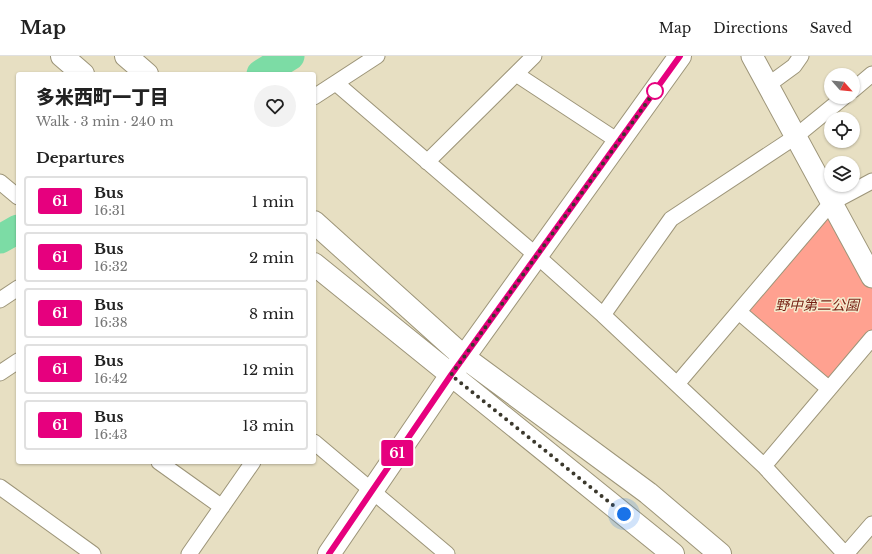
<!DOCTYPE html>
<meta charset="utf-8">
<style>
body{margin:0;font-family:"Libre Baskerville","Noto Sans JP",serif;background:#f2f2f2;color:#222;height:100vh;display:flex;flex-direction:column;font-size:15px;white-space:nowrap}
*{box-sizing:border-box;margin:0}
p{font-size:13px;color:#767676}
.icon{flex:none;width:22px;height:22px;fill:none;stroke:currentColor;stroke-width:2;stroke-linecap:round;stroke-linejoin:round}
.map{position:relative;flex:1;overflow:hidden}
.side{position:absolute;left:16px;top:16px;width:300px;height:392px;display:flex;flex-direction:column;background:#fff;border-radius:4px;box-shadow:0 1px 3px #0004}
.side>*{flex:none}
.badge{padding:0 8px;border-radius:3px;font-size:14px;line-height:26px}
.needle{width:26px;rotate:117deg}
.tools{position:absolute;left:824px;top:12px;display:grid;gap:8px}
.tools a{display:grid;place-items:center;width:36px;height:36px;border-radius:50%;background:#fff;box-shadow:0 1px 3px #0004;font-size:20px}
.you{position:absolute;width:20px;height:20px;margin:-10px;border:3px solid #fff;border-radius:50%;background:#1a73e8;box-shadow:0 0 0 6px #1a73e833}
.map>.badge{position:absolute;translate:-50% -50%;box-shadow:0 0 0 2px #fff}
h2{padding:0 20px;font-size:15px;line-height:36px}
.round{display:grid;place-items:center;flex:none;width:42px;height:42px;border-radius:21px;background:#f2f2f2}
.headline{display:flex;align-items:center;justify-content:space-between;height:68px;padding:0 20px}
h1{font-size:19px;font-weight:800;line-height:30px}
ul{padding:0;list-style:none}
li{display:flex;align-items:center;gap:12px;height:50px;margin:0 8px 6px;padding:0 12px;border:2px solid #e0e0e0;border-radius:4px}
li div{flex:1}
li b{display:block;font-size:15px}
li em{font-style:normal}
li .badge{min-width:44px;font-weight:700;text-align:center}
header{display:flex;align-items:center;gap:24px;box-sizing:border-box;height:56px;padding:0 20px;background:#fff;border-bottom:1px solid #e0e0e0}
header strong{font-size:19px}
nav{display:flex;gap:22px;margin-inline-start:auto;font-size:14px}
.map>svg:first-child{display:block}
.green{fill:#ffa190}
.lines{fill:none;stroke-linecap:round;stroke-linejoin:round}
.river{stroke:#7cdca5;stroke-width:29}
.street-casing{stroke:#9d9579;stroke-width:17}
.secondary-casing{stroke:#9d9579;stroke-width:23}
.primary-casing{stroke:#9d9579;stroke-width:24}
.street{stroke:#fff;stroke-width:15}
.secondary{stroke:#fff;stroke-width:21}
.primary{stroke:#fff;stroke-width:22}
.line-casing{stroke:#fff;stroke-width:9}
.line{stroke:#e6007e;stroke-width:6}
.walk{stroke:#3b382c;stroke-width:4;stroke-dasharray:0 7.2}
.stop-dot{fill:#fff;stroke:#e6007e;stroke-width:2}
.labels{text-anchor:middle;dominant-baseline:central;stroke-width:3;stroke-linejoin:round;paint-order:stroke}
.park-label{font-size:14px;font-style:italic;fill:#751f13;stroke:#f5eccf}
</style>
<header>
<strong>Map</strong>
<nav><a>Map</a><a>Directions</a><a>Saved</a></nav>
</header>
<div class="map">
<svg width="872" height="498" viewBox="0 0 872 498">
<rect width="100%" height="100%" fill="#e7dfc2"/>
<path class="green" d="M 831,147 L 872,221 L 872,282 L 828,332 L 739,256 Z"/>
<g class="lines">
<path class="river" d="M 261,18 L 290,0
M 0,183 L 18,173"/>
<g class="street-casing">
<path id="street" d="M 516,18 L 618,85
M 337,28 L 537,200 L 603,259 L 764,410 L 845,498
M 768,29 L 794,10 L 801,0
M 853,34 L 872,18
M 314,41 L 377,0
M 427,106 L 534,0
M 0,126 L 18,141
M 0,244 L 18,232
M 739,256 L 828,332
M 603,259 L 671,163 L 795,81 L 844,41
M 0,317 L 18,305
M 677,328 L 831,147 L 872,125
M 314,386 L 447,498
M 159,406 L 222,451
M 764,410 L 872,282
M 0,431 L 93,498
M 189,498 L 253,406
M 846,498 L 872,468"/>
</g>
<g class="secondary-casing">
<path id="secondary" d="M 752,0 L 872,221"/>
</g>
<g class="primary-casing">
<path id="primary" d="M 62,0 L 83,18
M 126,0 L 147,18
M 314,166 L 465,302 L 648,437 L 720,498
M 314,208 L 673,498
M 329,498 L 451,319 L 680,0"/>
</g>
<use href="#street" class="street"/>
<use href="#secondary" class="secondary"/>
<use href="#primary" class="primary"/>
</g>
<g class="lines">
<g class="line-casing">
<path id="line" d="M 329,498 L 451,319 L 680,0"/>
</g>
<use href="#line" class="line"/>
<path class="walk" d="M 624,458 L 451,319 L 655,35"/>
</g>
<circle class="stop-dot" cx="655" cy="35" r="8"/>
<g class="labels">
<g class="park-label">
<text x="817" y="249">野中第二公園</text>
</g>
</g>
</svg>
<div class="tools">
<a><svg class="needle" viewBox="-14 -14 28 28"><path d="M0-13l5 13h-10z" fill="#e53935"/><path d="M0 13l5-13h-10z" fill="#767676"/></svg></a>
<a><svg class="icon" aria-label="locate" viewBox="0 0 24 24"><circle cx="12" cy="12" r="6"/><path d="M12 2v4M12 18v4M2 12h4M18 12h4"/></svg></a>
<a><svg class="icon" aria-label="layers" viewBox="0 0 24 24"><path d="M12 4l9 5-9 5-9-5zM3 14l9 5 9-5"/></svg></a>
</div>
<div class="you" style="left:624px;top:458px"></div>
<b class="badge" style="left:397px;top:397px;background:#e6007e;color:#fff">61</b>
<section class="side">
<div class="headline"><div><h1>多米西町一丁目</h1><p>Walk · 3 min · 240 m</p></div><a class="round"><svg class="icon" aria-label="heart" viewBox="0 0 24 24"><path d="M12 20l-8-8c-3-5 5-10 8-4 3-6 11-1 8 4z"/></svg></a></div>
<h2>Departures</h2>
<ul>
<li><span class="badge" style="background:#e6007e;color:#fff">61</span><div><b>Bus</b><p>16:31</p></div><em>1 min</em></li>
<li><span class="badge" style="background:#e6007e;color:#fff">61</span><div><b>Bus</b><p>16:32</p></div><em>2 min</em></li>
<li><span class="badge" style="background:#e6007e;color:#fff">61</span><div><b>Bus</b><p>16:38</p></div><em>8 min</em></li>
<li><span class="badge" style="background:#e6007e;color:#fff">61</span><div><b>Bus</b><p>16:42</p></div><em>12 min</em></li>
<li><span class="badge" style="background:#e6007e;color:#fff">61</span><div><b>Bus</b><p>16:43</p></div><em>13 min</em></li>
</ul>
</section>
</div>
